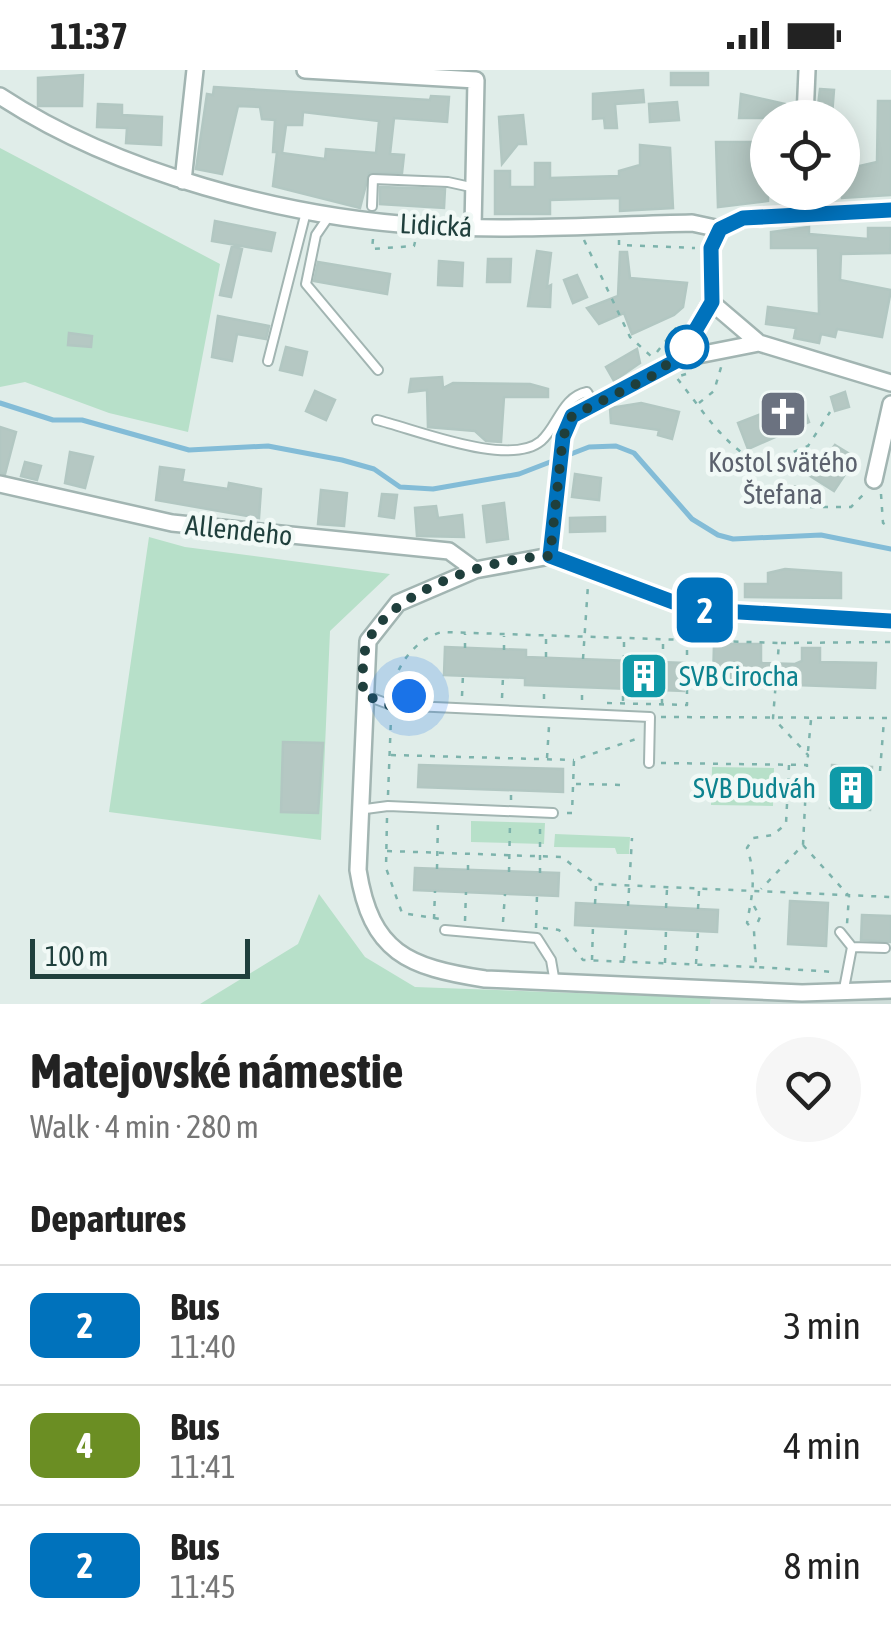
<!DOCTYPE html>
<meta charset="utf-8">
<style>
body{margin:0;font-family:"Asap Condensed",sans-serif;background:#f6f6f6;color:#222;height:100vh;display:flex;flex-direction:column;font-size:38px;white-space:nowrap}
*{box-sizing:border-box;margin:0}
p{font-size:32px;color:#767676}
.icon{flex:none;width:55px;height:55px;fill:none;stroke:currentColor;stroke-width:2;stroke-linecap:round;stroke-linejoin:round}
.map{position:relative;height:934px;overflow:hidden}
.side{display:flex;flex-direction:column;background:#fff;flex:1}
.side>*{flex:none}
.badge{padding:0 20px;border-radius:15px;font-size:35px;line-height:65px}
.fabs{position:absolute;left:750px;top:30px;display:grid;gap:20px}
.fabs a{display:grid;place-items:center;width:110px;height:110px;border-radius:50%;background:#fff;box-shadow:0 5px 25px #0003;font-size:50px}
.scale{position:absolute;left:30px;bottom:25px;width:220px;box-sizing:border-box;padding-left:10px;border:5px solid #1f3f3c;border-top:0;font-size:28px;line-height:35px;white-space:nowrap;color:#1f3f3c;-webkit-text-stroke:8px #f1f9f6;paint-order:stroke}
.you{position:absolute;width:50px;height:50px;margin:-25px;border:8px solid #fff;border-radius:50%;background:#1a73e8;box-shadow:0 0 0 15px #1a73e833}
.map>.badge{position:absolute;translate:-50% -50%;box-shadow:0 0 0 5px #fff}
h2{padding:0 30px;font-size:38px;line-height:90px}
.round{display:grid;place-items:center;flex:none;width:105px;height:105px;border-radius:52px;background:#f6f6f6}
.overview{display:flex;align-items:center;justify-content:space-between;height:170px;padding:0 30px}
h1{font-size:48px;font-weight:700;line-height:75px}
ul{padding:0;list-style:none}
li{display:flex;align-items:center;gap:30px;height:120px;padding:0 30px;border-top:2px solid #e0e0e0}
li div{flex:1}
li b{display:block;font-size:38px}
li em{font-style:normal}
li .badge{min-width:110px;font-weight:700;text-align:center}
.status{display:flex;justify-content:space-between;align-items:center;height:70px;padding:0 50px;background:#fff;direction:ltr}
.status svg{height:28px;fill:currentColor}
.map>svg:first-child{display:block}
.built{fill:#ceddd9}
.green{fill:#b7e0c9}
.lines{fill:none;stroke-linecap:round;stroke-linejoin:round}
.stream{stroke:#83bcd7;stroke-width:5}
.building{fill:#b5c8c3;stroke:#b2c7c2;stroke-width:2.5;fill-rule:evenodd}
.service-casing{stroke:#a2b5b2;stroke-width:12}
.minor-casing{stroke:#a2b5b2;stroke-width:20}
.path{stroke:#7db3ac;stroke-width:2.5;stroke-dasharray:5 8;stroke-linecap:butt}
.service{stroke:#fff;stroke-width:8}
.minor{stroke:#fff;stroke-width:15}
.line-casing{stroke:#fff;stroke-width:22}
.line{stroke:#0072bc;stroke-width:15}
.walk{stroke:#1f3f3c;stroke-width:10;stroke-dasharray:0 18}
.stop-dot{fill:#fff;stroke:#0072bc;stroke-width:5}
.labels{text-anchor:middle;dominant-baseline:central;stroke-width:9;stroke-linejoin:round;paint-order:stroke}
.street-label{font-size:28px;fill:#1f3f3c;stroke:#f1f9f6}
.worship-label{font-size:28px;fill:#5b616d;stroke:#f1f9f6}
.culture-label{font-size:28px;fill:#0d838f;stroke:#f1f9f6;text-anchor:start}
</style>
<div class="status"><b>11:37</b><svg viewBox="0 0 49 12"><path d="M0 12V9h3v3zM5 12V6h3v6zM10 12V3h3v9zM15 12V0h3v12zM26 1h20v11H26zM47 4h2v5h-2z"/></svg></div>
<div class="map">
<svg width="891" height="934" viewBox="0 0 891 934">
<rect width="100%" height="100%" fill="#e0ede9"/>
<path class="built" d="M 711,928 L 809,932 L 891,928 L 891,934 L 710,934 Z"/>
<path class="green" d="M 0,78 L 220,194 L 188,362 L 109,343 L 25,312 L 0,317 Z
M 149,467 L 185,477 L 390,504 L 330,561 L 321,770 L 109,742 Z
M 712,697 L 774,698 L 773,736 L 711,735 Z
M 471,751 L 545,753 L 544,774 L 471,772 Z
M 555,764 L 630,767 L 629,784 L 617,784 L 615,778 L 554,777 Z
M 319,824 L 365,887 L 415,917 L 711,928 L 710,934 L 200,934 L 298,874 Z"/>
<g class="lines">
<path class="stream" d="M 0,333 L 53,350 L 82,350 L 189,380 L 268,376 L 342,390 L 374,399 L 400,417 L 433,419 L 519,404 L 589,377 L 616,376 L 634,383 L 692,449 L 718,465 L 733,469 L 821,465 L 891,479"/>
</g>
<path class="building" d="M 671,3 L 708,3 L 708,15 L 671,15 Z
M 83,5 L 82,36 L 38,36 L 38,8 Z
M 214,17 L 430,30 L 431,26 L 449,27 L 447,52 L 394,48 L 390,84 L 404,85 L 402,103 L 369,103 L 360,138 L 273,116 L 277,82 L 273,82 L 275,50 L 262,49 L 260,37 L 238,36 L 222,104 L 196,99 L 207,24 L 213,25 ZM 303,42 L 379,51 L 376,83 L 326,79 L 325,89 L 282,83 L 286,55 L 302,55 Z
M 820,19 L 834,20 L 832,45 L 817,44 Z
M 643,20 L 644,32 L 615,34 L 617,58 L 605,58 L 604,48 L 593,49 L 593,24 Z
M 741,24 L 785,34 L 784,48 L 739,48 Z
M 878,31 L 891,31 L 891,125 L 842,128 L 842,100 L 877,92 Z
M 677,32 L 679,50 L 650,52 L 649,34 Z
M 98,34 L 122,35 L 122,45 L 162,47 L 161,75 L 126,73 L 127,58 L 97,57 Z
M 523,45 L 526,74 L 518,74 L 502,94 L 499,47 Z
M 716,72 L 751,72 L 753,92 L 768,92 L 768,131 L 718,137 Z
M 640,75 L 670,78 L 673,138 L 620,141 L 620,128 L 550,130 L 550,144 L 495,144 L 495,101 L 510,101 L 510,117 L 535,117 L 535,93 L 550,93 L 550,108 L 619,106 L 619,101 L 640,95 Z
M 380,117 L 445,119 L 444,138 L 380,134 Z
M 215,151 L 275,163 L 271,181 L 212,171 Z
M 809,157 L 809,164 L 868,169 L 868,158 L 891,158 L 890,183 L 841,184 L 840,210 L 891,220 L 882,267 L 837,259 L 835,267 L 821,264 L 819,273 L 794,268 L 796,258 L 766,254 L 768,237 L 819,244 L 818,178 L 771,178 L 771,162 Z
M 232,176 L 242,179 L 231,227 L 220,225 Z
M 537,181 L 551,183 L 547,217 L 551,215 L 550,237 L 528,236 Z
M 620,182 L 627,182 L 630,208 L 687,213 L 683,237 L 674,245 L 632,264 L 624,243 L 599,254 L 587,238 L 618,226 Z
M 488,189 L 511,189 L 510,212 L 487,212 Z
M 439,191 L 463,193 L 462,216 L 438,215 Z
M 318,192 L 390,204 L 387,224 L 314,211 Z
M 577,205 L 587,227 L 573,233 L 564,210 Z
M 218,246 L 269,256 L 266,269 L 237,264 L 232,291 L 212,287 Z
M 69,263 L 92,266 L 91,277 L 68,275 Z
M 286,277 L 307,282 L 302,305 L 280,300 Z
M 637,279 L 640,293 L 614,311 L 606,297 Z
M 442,307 L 443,318 L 453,313 L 530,314 L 548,319 L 548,327 L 504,327 L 501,372 L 486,371 L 475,361 L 428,357 L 427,320 L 409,322 L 411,309 Z
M 315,321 L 335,330 L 326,350 L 306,341 Z
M 845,322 L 849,337 L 835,341 L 831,327 Z
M 799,324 L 809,352 L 748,379 L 738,353 L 782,336 L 780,331 Z
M 641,333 L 679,342 L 672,369 L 658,365 L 659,360 L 611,353 L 610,338 Z
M 0,357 L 16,362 L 5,404 L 0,403 Z
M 835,375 L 856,388 L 834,421 L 810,406 Z
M 70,382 L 93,387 L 85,418 L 65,413 Z
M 25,392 L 41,396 L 37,410 L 21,406 Z
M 160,397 L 184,400 L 182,412 L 228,419 L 229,413 L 261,419 L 259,448 L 156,430 Z
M 575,404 L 601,408 L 599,430 L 572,427 Z
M 799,416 L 801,428 L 748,432 L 754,419 Z
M 321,420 L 347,423 L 344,456 L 318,454 Z
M 382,424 L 397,425 L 394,448 L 379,446 Z
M 504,433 L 508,469 L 487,472 L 483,436 Z
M 436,436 L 438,448 L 462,445 L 464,467 L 417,466 L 415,438 Z
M 605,447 L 605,461 L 570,462 L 570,448 Z
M 785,499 L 841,503 L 841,528 L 745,527 L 745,514 L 768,514 L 768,503 Z
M 714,574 L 761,574 L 761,593 L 795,594 L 802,591 L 802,578 L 820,578 L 820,592 L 876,593 L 875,618 L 713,612 Z
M 445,577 L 526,580 L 526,587 L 685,593 L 684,621 L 525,615 L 525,608 L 444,605 Z
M 283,672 L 323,673 L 318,743 L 281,742 Z
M 419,695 L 563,699 L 563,722 L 418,717 Z
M 832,695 L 872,697 L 870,740 L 830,738 Z
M 415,798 L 559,803 L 558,826 L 414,820 Z
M 790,831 L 828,833 L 826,876 L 788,874 Z
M 576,833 L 718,840 L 717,862 L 575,855 Z
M 862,845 L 891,846 L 891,872 L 861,870 Z"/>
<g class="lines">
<g class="service-casing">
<path id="service" d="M 372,136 L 373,109 L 448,112 L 475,118
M 329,146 L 316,165 L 306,214 L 378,300
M 268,291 L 306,142
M 377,350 C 415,359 509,398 541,371 C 558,356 562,327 587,322 L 593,332
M 367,626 L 391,635 L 650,647 L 649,693
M 358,740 L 388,736 L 553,743
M 445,860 L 537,868 L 551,890 L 555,913
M 840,862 L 852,877 L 843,924
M 852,877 L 885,878"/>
</g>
<g class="minor-casing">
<path id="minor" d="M 305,0 L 476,10 L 473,158
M 0,26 C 117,103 287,148 426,156 C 514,161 603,155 692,153 L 720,159
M 805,48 L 807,0
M 183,111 L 195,0
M 804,122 L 804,142
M 711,232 L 759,273
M 678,289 L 759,273 L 891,313
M 874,410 L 891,334
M 0,414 L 172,453 L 449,481 L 475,500 L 550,486 L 673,532 L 706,540 L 891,551
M 550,486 L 563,367 L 572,346 L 678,289 L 711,232 L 711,178 L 720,159 L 743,149 L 891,140
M 475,500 L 398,533 L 368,571 L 358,800 C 371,883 408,897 485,909 L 802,923 L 891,920"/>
</g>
<path class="path" d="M 373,169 L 372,179 L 414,176 L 415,172
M 584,170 L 630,267 L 652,287
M 619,170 L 619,175 L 695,178
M 657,282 L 680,253
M 686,304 L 676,307 C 702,339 724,377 762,395 L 808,376 L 830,342
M 699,333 L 714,321 L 722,294
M 881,424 L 883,453 L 891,458
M 810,437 L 851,437 L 864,424
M 781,573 L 891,572
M 465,578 L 465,564
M 504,580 L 504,566
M 546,587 L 546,569
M 583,589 L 588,515
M 624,590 L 624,572
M 663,592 L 663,573
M 392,625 C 394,597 415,569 442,562 L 779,573 L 773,648 L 808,685 L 807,695
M 462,626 L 463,605
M 502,628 L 503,607
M 544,629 L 544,616
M 582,630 L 582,617
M 623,631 L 623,619
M 607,633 L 687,635 L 687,573
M 662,634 L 662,621
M 661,647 L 891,648
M 808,681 L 811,650
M 391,685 L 574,690
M 547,688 L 549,656
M 661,693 L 807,695 L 803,775 L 761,819
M 789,695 L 786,754 L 773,765 L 753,768 L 747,778 C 757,807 752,825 747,853 L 754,861 L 756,897 L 834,902
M 880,701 L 884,650
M 576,714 L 626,715
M 388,725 L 391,648
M 511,730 L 511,720
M 567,743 L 572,743 L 574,690 L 639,668
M 387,748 L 386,798 L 402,843 L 440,849
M 803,775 L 849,826 L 847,854
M 387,781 L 562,787 L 596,814 L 891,827
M 437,799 L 438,749
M 468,800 L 468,787
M 509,802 L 510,753
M 540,803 L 540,753
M 595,834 L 596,815
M 628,836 L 632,768
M 754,836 L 760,847 L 755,859
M 666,838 L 667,819
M 698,839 L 699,821
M 434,849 L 435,821
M 465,851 L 466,822
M 503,852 L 505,824
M 536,858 L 537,825
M 543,858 L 559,860 L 583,890 L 756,897
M 592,890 L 593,856
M 624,891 L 626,858
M 665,893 L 666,860
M 696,894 L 698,861"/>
<use href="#service" class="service"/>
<use href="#minor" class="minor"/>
</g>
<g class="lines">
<g class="line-casing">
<path id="line" d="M 891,140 L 743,148 L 720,159 L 711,178 L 712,232 L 678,290 L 572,346 L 563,367 L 550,486 L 673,532 L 706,540 L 891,551"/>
</g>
<use href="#line" class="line"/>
<path class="walk" d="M 409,626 L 392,620 L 391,636 L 363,624 C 363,607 361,585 369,569 C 396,518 495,487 550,486 L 563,367 L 572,346 L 656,304 L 687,277"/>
</g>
<defs>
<g id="church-square" transform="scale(2.5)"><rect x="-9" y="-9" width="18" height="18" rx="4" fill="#6b7280" stroke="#f1f9f6"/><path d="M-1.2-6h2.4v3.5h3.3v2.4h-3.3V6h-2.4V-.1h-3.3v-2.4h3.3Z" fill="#fff"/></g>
<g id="building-square" transform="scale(2.5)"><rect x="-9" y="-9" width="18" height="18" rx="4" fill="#0f9aa8" stroke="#f1f9f6"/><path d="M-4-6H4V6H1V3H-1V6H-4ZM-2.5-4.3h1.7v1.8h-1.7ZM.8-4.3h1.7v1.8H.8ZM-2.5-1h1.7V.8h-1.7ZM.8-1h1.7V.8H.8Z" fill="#fff"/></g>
</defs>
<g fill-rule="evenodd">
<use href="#church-square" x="783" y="344"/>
<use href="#building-square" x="644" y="606"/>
<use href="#building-square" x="851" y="718"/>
</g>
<circle class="stop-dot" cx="687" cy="277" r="20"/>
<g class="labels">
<g class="street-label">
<text transform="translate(436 155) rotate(3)">Lidická</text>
<text transform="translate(239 460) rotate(6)">Allendeho</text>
</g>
<g class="worship-label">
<text x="783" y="392">Kostol svätého<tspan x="783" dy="32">Štefana</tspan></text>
</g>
<g class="culture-label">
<text x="679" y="606">SVB Cirocha</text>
<text x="816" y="718" text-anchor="end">SVB Dudváh</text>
</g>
</g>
</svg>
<div class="fabs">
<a><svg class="icon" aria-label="locate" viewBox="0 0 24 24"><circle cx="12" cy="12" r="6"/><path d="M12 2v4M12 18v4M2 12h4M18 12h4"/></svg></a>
</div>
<div class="scale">100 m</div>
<div class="you" style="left:409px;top:626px"></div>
<b class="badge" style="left:705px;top:540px;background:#0072bc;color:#fff">2</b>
</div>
<section class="side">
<div class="overview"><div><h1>Matejovské námestie</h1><p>Walk · 4 min · 280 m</p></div><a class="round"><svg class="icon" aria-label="heart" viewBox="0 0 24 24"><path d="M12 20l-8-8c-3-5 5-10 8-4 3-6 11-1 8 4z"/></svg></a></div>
<h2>Departures</h2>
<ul>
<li><span class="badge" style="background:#0072bc;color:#fff">2</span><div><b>Bus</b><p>11:40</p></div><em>3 min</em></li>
<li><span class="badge" style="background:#6b8e23;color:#fff">4</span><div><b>Bus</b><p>11:41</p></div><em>4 min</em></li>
<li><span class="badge" style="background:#0072bc;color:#fff">2</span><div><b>Bus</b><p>11:45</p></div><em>8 min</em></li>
</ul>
</section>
